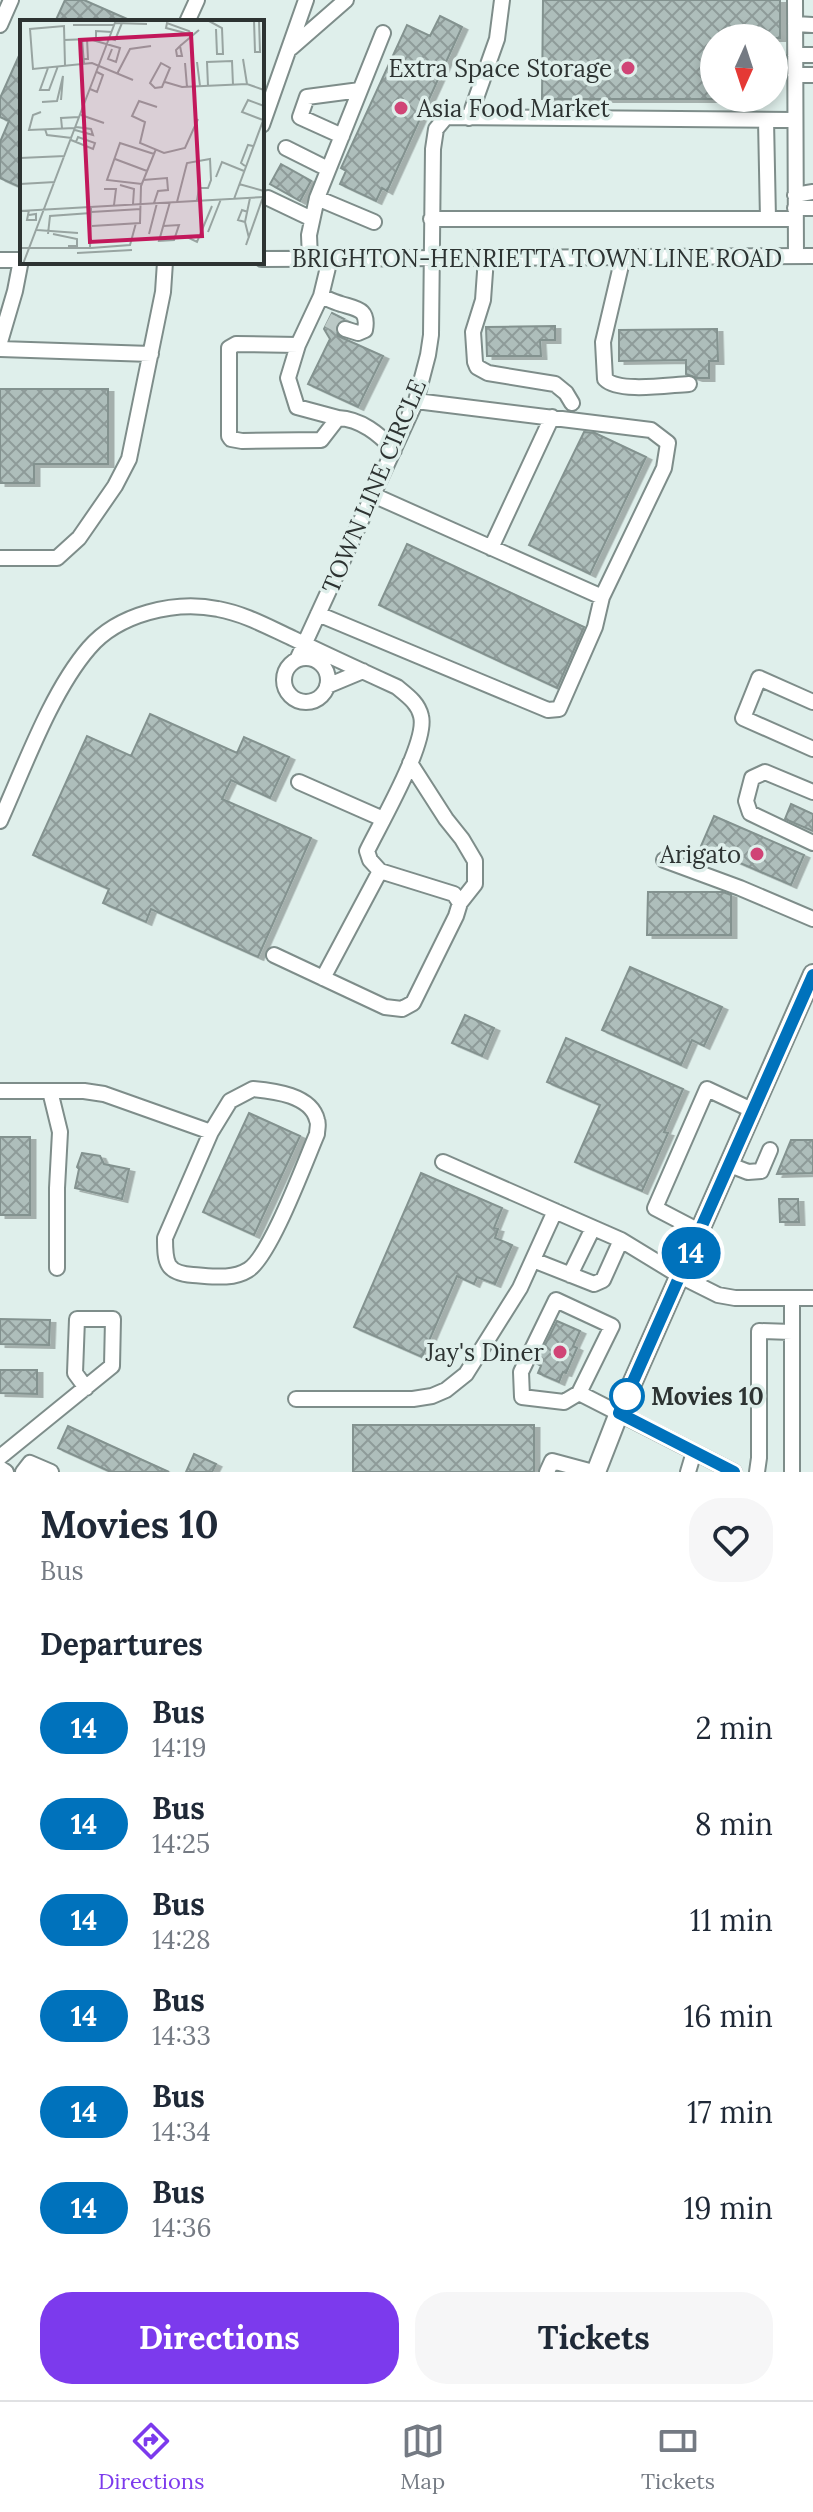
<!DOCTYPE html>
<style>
body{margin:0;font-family:Lora,serif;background:#f6f6f7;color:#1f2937;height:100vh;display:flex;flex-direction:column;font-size:30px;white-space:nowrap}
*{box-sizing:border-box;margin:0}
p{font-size:26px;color:#747a83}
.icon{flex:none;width:44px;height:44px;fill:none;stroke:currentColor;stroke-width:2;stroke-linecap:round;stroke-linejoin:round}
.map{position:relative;height:1472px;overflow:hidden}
.side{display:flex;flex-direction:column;background:#fff;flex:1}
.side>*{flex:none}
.badge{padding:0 16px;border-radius:26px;font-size:28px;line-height:52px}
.needle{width:52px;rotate:183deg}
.controls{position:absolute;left:700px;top:24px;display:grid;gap:16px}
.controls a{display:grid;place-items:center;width:88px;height:88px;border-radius:50%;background:#fff;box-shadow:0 4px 12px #0003;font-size:40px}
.map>.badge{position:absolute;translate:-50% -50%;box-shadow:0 0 0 4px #fff}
h2{padding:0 40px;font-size:30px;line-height:72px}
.round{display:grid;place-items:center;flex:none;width:84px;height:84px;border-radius:32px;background:#f6f6f7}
.head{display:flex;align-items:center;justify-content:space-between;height:136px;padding:0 40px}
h1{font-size:38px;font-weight:700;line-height:60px}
.cta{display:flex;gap:16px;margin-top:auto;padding:16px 40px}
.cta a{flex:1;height:92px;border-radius:32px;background:#7c3aed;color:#fff;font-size:32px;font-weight:700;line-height:92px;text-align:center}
.cta a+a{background:#f6f6f7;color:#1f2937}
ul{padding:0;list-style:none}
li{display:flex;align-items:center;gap:24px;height:96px;padding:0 40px}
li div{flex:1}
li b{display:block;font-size:30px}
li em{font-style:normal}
li .badge{min-width:88px;font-weight:700;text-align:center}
.menu{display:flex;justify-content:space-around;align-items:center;height:112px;border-top:2px solid #e0e1e3;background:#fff;font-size:22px;color:#747a83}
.menu a{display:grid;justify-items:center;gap:4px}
.menu .active{color:#7c3aed}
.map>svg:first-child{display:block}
.building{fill:url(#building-cross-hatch);stroke:#83928f;stroke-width:2;filter:url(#shadow)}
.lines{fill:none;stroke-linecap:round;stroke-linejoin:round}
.minor-tunnel{stroke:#bbc9c6;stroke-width:14;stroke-dasharray:14 7;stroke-linecap:butt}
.minor-casing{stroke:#7e8d8a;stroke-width:18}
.major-casing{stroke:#7e8d8a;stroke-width:22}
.minor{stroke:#fff;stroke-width:14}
.major{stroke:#fff;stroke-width:18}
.line-casing{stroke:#fff;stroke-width:18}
.line{stroke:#0072bc;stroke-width:12}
.poi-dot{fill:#d04476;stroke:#dfefeb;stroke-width:3}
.stop-dot{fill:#fff;stroke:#0072bc;stroke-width:4}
.labels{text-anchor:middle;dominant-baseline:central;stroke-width:7;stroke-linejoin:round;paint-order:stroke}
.poi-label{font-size:24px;fill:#2d3332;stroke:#dfefeb;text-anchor:end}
.street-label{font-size:24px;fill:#2d3332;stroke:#dfefeb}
.stop-label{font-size:24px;font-weight:bold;fill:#2d3332;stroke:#dfefeb;text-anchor:start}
.inset-road{fill:none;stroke:#98a4a1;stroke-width:2}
.view{fill:#c2185b;fill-opacity:0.15;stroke:#c2185b;stroke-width:4}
.inset-edge{fill:none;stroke:#2d3332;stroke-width:4}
</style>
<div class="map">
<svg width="813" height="1472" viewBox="0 0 813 1472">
<defs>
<pattern id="building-cross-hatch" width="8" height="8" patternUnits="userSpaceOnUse" patternTransform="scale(2)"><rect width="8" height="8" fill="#aebebb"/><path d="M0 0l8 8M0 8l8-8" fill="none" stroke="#8e9b99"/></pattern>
<filter id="shadow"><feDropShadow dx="5.5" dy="3" stdDeviation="0" flood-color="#0004"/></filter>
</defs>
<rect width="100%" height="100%" fill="#dfefeb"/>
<path class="building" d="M 65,0 L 84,0 L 134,22 L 55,22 Z
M 543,0 L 780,0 L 780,38 L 714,38 L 714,99 L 542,99 Z
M 440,16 L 462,27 L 387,191 L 382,188 L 376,201 L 340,184 L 346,171 L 341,168 L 407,25 L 430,36 Z
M 22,49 L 22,188 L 0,178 L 0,142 L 9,121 L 0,117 L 0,98 Z
M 281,164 L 311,181 L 300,201 L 270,184 Z
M 332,313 L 344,319 L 336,325 L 338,336 L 383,356 L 358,407 L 308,384 L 330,339 L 324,329 Z
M 555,326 L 555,340 L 540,340 L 541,356 L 487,356 L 486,327 Z
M 717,329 L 718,361 L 709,361 L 709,378 L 697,378 L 686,374 L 686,360 L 619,361 L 619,330 Z
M 0,389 L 108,389 L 108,464 L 34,464 L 34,483 L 0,483 Z
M 584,432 L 595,433 L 646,457 L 590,574 L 529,545 Z
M 407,544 L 584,627 L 557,688 L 379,605 Z
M 150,714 L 237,753 L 244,737 L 289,757 L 270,798 L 231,780 L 222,799 L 311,838 L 258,957 L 151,909 L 146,922 L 103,903 L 109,889 L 33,855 L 87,736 L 131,756 Z
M 791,804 L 813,814 L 813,831 L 785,819 Z
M 714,816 L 804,855 L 791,885 L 701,846 Z
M 648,892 L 723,892 L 731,895 L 731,935 L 647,935 Z
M 630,967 L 722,1007 L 704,1046 L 692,1040 L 681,1065 L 602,1030 Z
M 465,1015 L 494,1028 L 482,1056 L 452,1043 Z
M 566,1038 L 683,1089 L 664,1132 L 668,1133 L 642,1191 L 575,1162 L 600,1105 L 547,1082 Z
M 249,1113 L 300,1136 L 254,1235 L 203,1212 Z
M 0,1137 L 30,1137 L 30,1215 L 0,1215 Z
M 791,1140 L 813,1140 L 813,1173 L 777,1174 Z
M 82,1153 L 100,1156 L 104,1164 L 129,1169 L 122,1199 L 75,1188 L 79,1169 L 77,1167 Z
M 421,1173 L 502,1208 L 494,1228 L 498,1229 L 495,1238 L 512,1245 L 495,1284 L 477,1277 L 474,1284 L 457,1276 L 422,1357 L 354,1327 Z
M 779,1199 L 798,1199 L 799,1222 L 780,1222 Z
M 0,1319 L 50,1320 L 49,1345 L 0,1344 Z
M 557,1321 L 580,1331 L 573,1346 L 577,1348 L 566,1373 L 563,1372 L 559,1382 L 538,1373 L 541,1366 L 536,1363 Z
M 0,1370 L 37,1370 L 37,1394 L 0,1393 Z
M 353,1425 L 534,1425 L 534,1472 L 353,1472 Z
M 68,1426 L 116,1448 L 169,1472 L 111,1472 L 58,1448 Z
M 194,1454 L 216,1464 L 212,1472 L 186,1472 Z"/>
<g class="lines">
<path class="minor-tunnel" d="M 328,320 L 345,329"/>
<g class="minor-casing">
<path id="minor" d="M 795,0 L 796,256
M 187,22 L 197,0
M 795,24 L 813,25
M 0,25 L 11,0
M 291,48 L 346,0
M 795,55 L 813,55
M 795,75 L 813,75
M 469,118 L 497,39 L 502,0
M 766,120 L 768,219
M 262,125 L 306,0
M 342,136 L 300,117 L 307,97 L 360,90
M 286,148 L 328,169
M 795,195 L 813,192
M 268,198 L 312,219
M 317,198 L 374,222
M 795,208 L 813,208
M 431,219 L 795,219
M 623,257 L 603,342 L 605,379 C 619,393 668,385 689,384
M 486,258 L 483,300 L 473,332 L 475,362 L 477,367 L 488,373 L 555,384 L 566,393 L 572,403
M 262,259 L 813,256
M 310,259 L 309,235 L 317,198 L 383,33
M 330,259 L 321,296 L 298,345 L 236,344 L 229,348 L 229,436 L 231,439 L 242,441 L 321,440 L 338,418 C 361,419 379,434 394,450
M 0,260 L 22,260
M 321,296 C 328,299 334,302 341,304 C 357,309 369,309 365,330 L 358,333 L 345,329
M 0,342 L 15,291 L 21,260
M 298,345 L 288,378 L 297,407 L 338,418
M 0,349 L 151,354
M 373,495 L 602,597
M 491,548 L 552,417
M 0,558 L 57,558 L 79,538 L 115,486 L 129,459 L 163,292 L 165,262
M 318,614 L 548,710 L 559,709 L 595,627 L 602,597 L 664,468 L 668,443 L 651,430 L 416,401
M284 680a22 22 0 1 1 44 0a22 22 0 1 1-44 0Z
M 297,660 L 416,401 L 428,355 L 431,335 L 433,149 L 436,129 L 446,117 L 795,120
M 327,686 L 363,671
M 813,702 L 759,678 L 743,718 L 813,749
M 410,763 L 446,819 L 462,839 L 475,861 L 475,884 L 460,903
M 299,782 L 383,819
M 813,792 L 765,772 L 752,778 L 746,801 L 750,813 L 813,843
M 0,821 C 24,768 51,692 89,648 C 118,614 175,600 218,609 C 245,614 268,627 292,638 C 327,655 362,671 397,687 C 408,696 418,703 421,716 C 428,742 380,824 367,851 L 370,860 L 380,871 L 454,894 L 460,903 L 456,916 L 413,1003 L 402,1009 L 385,1007 L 274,955
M 664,860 L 740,888 L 813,919
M 323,978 L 380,871
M 253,1089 C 274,1091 311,1095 317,1120 C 319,1124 317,1129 317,1134 C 305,1162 270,1257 248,1270 C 232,1280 211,1276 193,1275 C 166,1273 165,1263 165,1238 L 211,1132 L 230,1101 Z
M 0,1091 L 84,1091 L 104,1094 L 211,1132
M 50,1091 L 60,1132 L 57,1188 L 57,1268
M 443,1162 L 621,1240 L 680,1276 L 718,1295 L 735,1298 L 813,1298
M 730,1165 L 748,1172 L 761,1171 L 770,1150
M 701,1232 L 655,1208 L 707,1089 L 754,1111
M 533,1260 L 594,1284 L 603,1280 L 621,1240
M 570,1275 L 593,1228
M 579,1393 L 612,1326 L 556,1300 L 521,1372 L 522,1397 L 564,1402 L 579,1393 L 734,1472
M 296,1399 L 413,1399 L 432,1396 L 446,1390 L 466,1374 L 520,1288 L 555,1211
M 0,1457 L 112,1366 L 113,1319 L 77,1319 L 75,1373 L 86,1388
M 0,1468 L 6,1472
M 23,1472 L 30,1463 L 51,1472
M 547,1472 L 552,1461 L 593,1472
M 688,1472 L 694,1452
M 757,1472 L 759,1458 L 759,1331 L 792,1332
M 792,1472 L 792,1298"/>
</g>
<g class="major-casing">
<path id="major" d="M 596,1472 L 619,1413 L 813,974"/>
</g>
<use href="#minor" class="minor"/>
<use href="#major" class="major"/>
</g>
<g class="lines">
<g class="line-casing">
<path id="line" d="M 734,1472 L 619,1413 L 813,975"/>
</g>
<use href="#line" class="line"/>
</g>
<g class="poi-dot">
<circle cx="628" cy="68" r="8"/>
<circle cx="401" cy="108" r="8"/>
<circle cx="757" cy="854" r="8"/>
<circle cx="560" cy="1352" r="8"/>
</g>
<circle class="stop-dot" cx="627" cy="1396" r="16"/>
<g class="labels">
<g class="poi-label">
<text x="612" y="68">Extra Space Storage</text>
<text x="417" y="108" text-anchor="start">Asia Food Market</text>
<text x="741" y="854">Arigato</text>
<text x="544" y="1352">Jay's Diner</text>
</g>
<g class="street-label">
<text x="537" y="258">BRIGHTON-HENRIETTA TOWN LINE ROAD</text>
<text transform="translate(374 486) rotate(-67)">TOWN LINE CIRCLE</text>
</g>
<g class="stop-label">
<text x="651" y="1396">Movies 10</text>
</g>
</g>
<g transform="translate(20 20)">
<rect width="244" height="244" fill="#dfefeb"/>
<path class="inset-road" d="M 234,0 L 235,32 L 240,32 L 239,0M 189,1 L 202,8 L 203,34 L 197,34 L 196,9M 95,3 L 127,4M 53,5 L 94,5M 169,14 L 146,8 L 147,3 L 169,11 L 172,16M 89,18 L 95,20 L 102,3M 62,19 L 64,44M 44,20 L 69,19 L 100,28 L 96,42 L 88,39 L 92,29M 76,22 L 76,11 L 92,12M 160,26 L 162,36 L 157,36 L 156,30 ZM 160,26 L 179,10M 63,39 L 68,39 L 67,19M 223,39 L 227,64M 177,42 L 180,66M 141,43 L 150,48 L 142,67 L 135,68 L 130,63 ZM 165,43 L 167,67M 45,45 L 44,6 L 10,9 L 13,49 L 72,43 L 113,60M 28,48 L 20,70 L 29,70 L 38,46M 97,54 L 110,29 L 131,26M 145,62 L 162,67 L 227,64 L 244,70M 188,66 L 187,42 L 212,41 L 213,65M 70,69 L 77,72 L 83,55 L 77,52M 22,82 L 37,81 L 43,56 L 41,80M 137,87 L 119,81 L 112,96 L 125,102 L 120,123 L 144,133 L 165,128 L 178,99M 21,92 L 13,95 L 9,110 L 55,108M 61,95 L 84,103M 243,100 L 222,92 L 228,80 L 244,86M 42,108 L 41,98 L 59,97M 25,109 L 27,115 L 52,118M 55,110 L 73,115 L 71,109 L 56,107M 51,120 L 56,122 L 73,129 L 75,123 L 58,117 L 56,122M 0,138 L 45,136M 95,139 L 127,151M 225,146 L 221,143 L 228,125 L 233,126M 196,157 L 202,142 L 224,151M 123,160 L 147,158 L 148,170 L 138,171 L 134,183M 0,164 L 35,162M 122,164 L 87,160 L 100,123 L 134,134M 219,164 L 244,171M 100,165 L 114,169 L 113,184M 84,169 L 96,169 L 94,185M 214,179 L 244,98M 157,182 L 167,143 L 190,139 L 191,160 L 188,168 L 179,168 L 177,181M 0,191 L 244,177M 71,192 L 121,189M 9,195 L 16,194 L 16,200 L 7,200 L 9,190M 225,202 L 218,200 L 222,190 L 228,192M 72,206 L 120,203 L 121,166 L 136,129M 143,206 L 159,205 L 154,220 L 139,221 L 150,182M 17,210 L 58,213M 188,212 L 201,179M 28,214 L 30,196 L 71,193M 33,214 L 57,219 L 57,226 L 48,226M 129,214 L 137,183M 167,217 L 177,222 L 192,186M 229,218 L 225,202 L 230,178M 226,225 L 243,177M 0,228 L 70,228 L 71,187M 71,228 L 110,225 L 116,203M 57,233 L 112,230M 3,244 L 96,0"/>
<path class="view" d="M 171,14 L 182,216 L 70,222 L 60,20 Z"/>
<rect width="244" height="244" class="inset-edge"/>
</g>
</svg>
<div class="controls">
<a><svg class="needle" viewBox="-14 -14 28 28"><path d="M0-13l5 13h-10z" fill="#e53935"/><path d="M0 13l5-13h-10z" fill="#747a83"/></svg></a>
</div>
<b class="badge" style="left:691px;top:1253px;background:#0072bc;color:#fff">14</b>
</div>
<section class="side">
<div class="head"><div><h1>Movies 10</h1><p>Bus</p></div><a class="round"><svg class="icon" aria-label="heart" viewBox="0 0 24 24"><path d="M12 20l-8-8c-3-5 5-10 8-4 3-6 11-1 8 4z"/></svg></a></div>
<h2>Departures</h2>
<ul>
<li><span class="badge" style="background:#0072bc;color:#fff">14</span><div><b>Bus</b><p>14:19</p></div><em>2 min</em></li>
<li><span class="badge" style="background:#0072bc;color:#fff">14</span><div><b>Bus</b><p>14:25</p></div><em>8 min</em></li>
<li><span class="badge" style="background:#0072bc;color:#fff">14</span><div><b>Bus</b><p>14:28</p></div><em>11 min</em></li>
<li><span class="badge" style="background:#0072bc;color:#fff">14</span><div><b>Bus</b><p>14:33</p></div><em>16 min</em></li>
<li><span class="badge" style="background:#0072bc;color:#fff">14</span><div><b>Bus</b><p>14:34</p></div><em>17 min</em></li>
<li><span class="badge" style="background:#0072bc;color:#fff">14</span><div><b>Bus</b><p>14:36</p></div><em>19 min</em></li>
</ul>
<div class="cta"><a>Directions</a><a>Tickets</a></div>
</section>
<nav class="menu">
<a class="active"><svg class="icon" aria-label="directions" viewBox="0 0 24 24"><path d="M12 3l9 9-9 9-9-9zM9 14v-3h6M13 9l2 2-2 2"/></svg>Directions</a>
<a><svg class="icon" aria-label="map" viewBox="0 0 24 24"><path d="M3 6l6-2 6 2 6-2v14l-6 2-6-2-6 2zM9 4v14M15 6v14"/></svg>Map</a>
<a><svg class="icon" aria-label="tickets" viewBox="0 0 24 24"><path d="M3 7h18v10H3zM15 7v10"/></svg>Tickets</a>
</nav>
